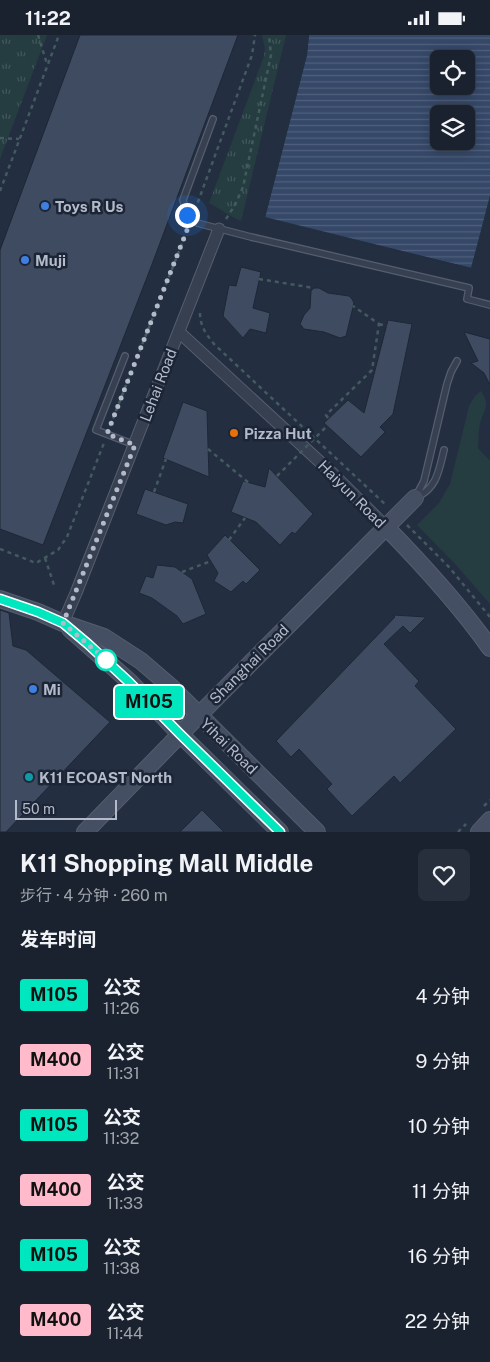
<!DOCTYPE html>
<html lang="zh">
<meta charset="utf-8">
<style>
body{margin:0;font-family:"Public Sans","Noto Sans SC",sans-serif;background:#272f3c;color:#f1f3f6;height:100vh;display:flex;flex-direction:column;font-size:19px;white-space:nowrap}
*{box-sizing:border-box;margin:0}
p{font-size:16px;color:#9fa4ab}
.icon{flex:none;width:28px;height:28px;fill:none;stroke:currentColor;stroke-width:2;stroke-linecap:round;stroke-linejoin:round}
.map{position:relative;height:797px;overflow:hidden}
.side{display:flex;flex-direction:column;background:#1a2230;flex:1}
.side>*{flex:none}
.badge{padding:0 10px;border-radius:4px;font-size:18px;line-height:32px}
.fabs{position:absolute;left:430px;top:15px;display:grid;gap:10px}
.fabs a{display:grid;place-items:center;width:45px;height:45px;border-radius:8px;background:#1a2230;box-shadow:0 2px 12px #0003,0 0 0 1px #383f4c;font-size:25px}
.scale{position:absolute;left:15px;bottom:12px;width:102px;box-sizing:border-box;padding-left:5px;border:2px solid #b3bbcb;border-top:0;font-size:14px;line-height:18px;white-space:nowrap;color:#b3bbcb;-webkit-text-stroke:4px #1c2535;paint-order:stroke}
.you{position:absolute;width:25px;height:25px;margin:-12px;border:4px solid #fff;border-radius:50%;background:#1a73e8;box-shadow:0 0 0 8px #1a73e833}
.map>.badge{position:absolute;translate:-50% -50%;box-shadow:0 0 0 2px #fff}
h2{padding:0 20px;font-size:19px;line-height:45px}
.round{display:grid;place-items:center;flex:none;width:52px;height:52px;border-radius:8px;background:#272f3c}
.head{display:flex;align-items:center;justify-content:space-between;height:85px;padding:0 20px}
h1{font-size:24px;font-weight:700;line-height:38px}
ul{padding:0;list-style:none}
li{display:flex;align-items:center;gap:15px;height:65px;padding:0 20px}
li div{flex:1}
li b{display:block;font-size:19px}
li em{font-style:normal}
li .badge{min-width:55px;font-weight:700;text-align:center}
.status{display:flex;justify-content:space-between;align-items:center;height:35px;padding:0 25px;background:#1a2230;direction:ltr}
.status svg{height:14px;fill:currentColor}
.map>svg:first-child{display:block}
.green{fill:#253d41}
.park{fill:url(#park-tufts)}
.water{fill:url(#water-rules);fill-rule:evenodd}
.pier{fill:#232e40}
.building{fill:#3f4b60;stroke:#1e2737}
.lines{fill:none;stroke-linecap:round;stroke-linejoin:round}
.lane-casing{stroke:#555e6e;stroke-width:8}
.street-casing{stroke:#555e6e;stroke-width:13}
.secondary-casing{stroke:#555e6e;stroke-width:18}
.path{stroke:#435a5e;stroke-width:2.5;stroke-dasharray:4 4;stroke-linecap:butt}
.lane{stroke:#374050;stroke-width:5.5}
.street{stroke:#374050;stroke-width:11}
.secondary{stroke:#454f63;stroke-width:16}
.path-bridge{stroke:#435a5e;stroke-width:2.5;stroke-dasharray:4 4;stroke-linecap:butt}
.line-casing{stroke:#fff;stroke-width:11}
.line{stroke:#00e6bf;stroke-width:8}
.walk{stroke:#b3bbcb;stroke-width:5;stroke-dasharray:0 9}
.shop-dot{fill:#3f7fe0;stroke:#1c2535;stroke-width:2}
.food-dot{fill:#e8710a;stroke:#1c2535;stroke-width:2}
.stop-dot{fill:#fff;stroke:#00e6bf;stroke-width:2.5}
.culture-dot{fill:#0f9aa8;stroke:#1c2535;stroke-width:2}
.labels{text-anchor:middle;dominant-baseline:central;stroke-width:5;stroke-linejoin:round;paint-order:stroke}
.poi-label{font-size:15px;font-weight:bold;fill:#b3bbcb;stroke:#1c2535;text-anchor:start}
.street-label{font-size:15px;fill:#b3bbcb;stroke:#1c2535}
</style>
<div class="status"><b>11:22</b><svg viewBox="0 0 49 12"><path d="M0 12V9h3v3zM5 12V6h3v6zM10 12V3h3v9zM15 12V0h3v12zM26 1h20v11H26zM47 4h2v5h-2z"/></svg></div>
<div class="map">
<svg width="490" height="797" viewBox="0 0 490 797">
<defs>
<pattern id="park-tufts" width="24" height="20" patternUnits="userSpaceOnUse" patternTransform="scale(1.25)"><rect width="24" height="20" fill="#253d41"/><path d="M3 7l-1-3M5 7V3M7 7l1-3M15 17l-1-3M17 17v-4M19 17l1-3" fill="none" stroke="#42575b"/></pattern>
<pattern id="water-rules" width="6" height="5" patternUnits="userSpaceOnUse" patternTransform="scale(1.25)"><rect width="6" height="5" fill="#354868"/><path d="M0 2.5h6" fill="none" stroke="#50607c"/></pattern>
</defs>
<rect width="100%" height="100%" fill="#232e40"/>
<path class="green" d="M 481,356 C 490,369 485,373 481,385 C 478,393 479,405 478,413 L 490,426 L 490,569 L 456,530 L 417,490 L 439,468 L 450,449 L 469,371 L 475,361 Z"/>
<path class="park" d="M 0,0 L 47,0 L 0,124 Z
M 262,0 L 286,0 L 241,186 C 229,181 221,174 209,168 L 264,21 L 265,13 Z"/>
<path class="water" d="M 309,0 L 490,0 L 490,161 L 472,233 L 265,183 L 307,20 ZM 439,24 L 466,24 L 466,51 L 439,51 ZM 439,79 L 466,79 L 466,106 L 439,106 Z"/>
<path class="pier" d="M 306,0 L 309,0 L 307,20 L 265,182 L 471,233 L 490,161 L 490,172 L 473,235 L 263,184 L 304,20 Z"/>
<path class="building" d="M 80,0 L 238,0 L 151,232 L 43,510 L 0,494 L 0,215 Z
M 241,232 L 261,237 L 253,273 L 270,278 L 266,298 L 250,294 L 243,303 L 223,281 L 229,250 L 236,251 Z
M 314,253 L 319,253 L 328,258 L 349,261 L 352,264 L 354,268 L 346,301 L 340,303 L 324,297 L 304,294 L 300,289 L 304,280 L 310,273 L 311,256 Z
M 388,285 L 412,289 L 393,379 L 380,392 L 385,397 L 361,422 L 324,388 L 348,365 L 364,378 Z
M 464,297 L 490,304 L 490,350 L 484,338 L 471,328 L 478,326 Z
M 183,367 L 207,376 L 209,442 L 163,423 Z
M 269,433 L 313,479 L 295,499 L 292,497 L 280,510 L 256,487 L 231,477 L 243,446 L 265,452 Z
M 145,454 L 188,469 L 183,488 L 175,487 L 166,490 L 136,479 Z
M 225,500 L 260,535 L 246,549 L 243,546 L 231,557 L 214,546 L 218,538 L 207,520 Z
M 157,530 L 175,532 L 192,544 L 206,579 L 183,589 L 177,581 L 152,563 L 139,558 L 146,541 L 153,543 Z
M 0,575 L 9,578 L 13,611 L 26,615 L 110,687 L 6,797 L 0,797 Z
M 393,580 L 426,582 L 410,598 L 403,591 L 384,609 L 419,646 L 415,651 L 456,694 L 400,748 L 394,741 L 352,781 L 327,754 L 332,749 L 299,714 L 291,722 L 276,706 L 395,582 Z
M 202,775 L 224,797 L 180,797 Z"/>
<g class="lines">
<g class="lane-casing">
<path id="lane" d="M 213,84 L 183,165 L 187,180 L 197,188 L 251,202 L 469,253 L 467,264 L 490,270
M 125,321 L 96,395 L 135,410
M 416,461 L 424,446 L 447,349 L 451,337 L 457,326
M 417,462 C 437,453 439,435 444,415"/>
</g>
<g class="street-casing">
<path id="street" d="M 179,297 L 333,439 L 386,492
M 63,588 L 76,558 L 219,194"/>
</g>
<g class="secondary-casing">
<path id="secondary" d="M 386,492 C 423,530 459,569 490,613
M 0,564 L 38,577 L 63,588 L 104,602 L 141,626 L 170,651 L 317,797
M 70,594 L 130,647 L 180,699 L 280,797
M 85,797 L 198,681 L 415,463
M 479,797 L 490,785"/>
</g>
<path class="path" d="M 38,0 L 47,29
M 0,103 L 19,104
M 0,156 L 59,0
M 195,175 L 252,20 L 255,0
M 226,184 L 235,170 L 243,152 L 271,20 L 269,0
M 259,244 L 314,253
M 200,278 C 200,291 206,299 214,309 L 387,471
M 379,289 L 387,291
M 328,383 L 326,380 L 372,335 L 379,289 L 353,271
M 110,391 L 189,191
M 208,414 L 249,448
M 154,457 L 166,424
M 407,490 L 449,532 L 490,582
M 229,505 L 245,483
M 0,514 L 36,528 L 58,515 L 67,502 L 104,408
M 45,523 L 55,553
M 182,537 L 211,526
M 484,771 L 490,765
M 458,797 L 466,789"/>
<use href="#lane" class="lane"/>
<use href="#street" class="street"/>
<use href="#secondary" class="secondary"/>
<path class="path-bridge" d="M 277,441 L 327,391"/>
</g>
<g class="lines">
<g class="line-casing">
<path id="line" d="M 0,564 L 38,577 L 63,588 L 88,609 L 130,648 L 180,699 L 280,797"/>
</g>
<use href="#line" class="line"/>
<path class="walk" d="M 106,625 L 112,630 L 63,588 L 135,410 L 107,399 L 191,185 L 187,180"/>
</g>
<g class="shop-dot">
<circle cx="45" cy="171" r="5"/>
<circle cx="25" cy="225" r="5"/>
<circle cx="33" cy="654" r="5"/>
</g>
<circle class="food-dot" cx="234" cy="398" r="5"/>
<circle class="stop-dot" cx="106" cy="625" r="10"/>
<circle class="culture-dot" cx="29" cy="742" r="5"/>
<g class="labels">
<g class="poi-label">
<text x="55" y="171">Toys R Us</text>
<text x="35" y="225">Muji</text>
<text x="244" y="398">Pizza Hut</text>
<text x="43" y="654">Mi</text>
<text x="39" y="742">K11 ECOAST North</text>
</g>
<g class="street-label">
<text transform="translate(158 350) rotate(-69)">Lehai Road</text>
<text transform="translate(352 459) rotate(45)">Haiyun Road</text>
<text transform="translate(249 629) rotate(-45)">Shanghai Road</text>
<text transform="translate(229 711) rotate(44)">Yihai Road</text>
</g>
</g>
</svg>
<div class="fabs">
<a><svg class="icon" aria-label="locate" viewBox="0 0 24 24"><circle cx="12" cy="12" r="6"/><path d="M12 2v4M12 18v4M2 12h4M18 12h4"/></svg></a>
<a><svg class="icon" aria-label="layers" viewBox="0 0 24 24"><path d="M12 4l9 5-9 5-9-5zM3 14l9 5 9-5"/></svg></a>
</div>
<div class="scale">50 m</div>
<div class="you" style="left:187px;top:180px"></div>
<b class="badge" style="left:149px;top:667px;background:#00e6bf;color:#111">M105</b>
</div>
<section class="side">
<div class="head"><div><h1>K11 Shopping Mall Middle</h1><p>步行 · 4 分钟 · 260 m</p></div><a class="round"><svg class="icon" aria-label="heart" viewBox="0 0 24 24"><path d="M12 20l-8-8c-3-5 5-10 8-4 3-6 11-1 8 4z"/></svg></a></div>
<h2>发车时间</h2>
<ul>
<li><span class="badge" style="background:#00e6bf;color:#111">M105</span><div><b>公交</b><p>11:26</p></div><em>4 分钟</em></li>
<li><span class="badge" style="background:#fbc;color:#111">M400</span><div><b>公交</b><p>11:31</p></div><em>9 分钟</em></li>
<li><span class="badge" style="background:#00e6bf;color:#111">M105</span><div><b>公交</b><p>11:32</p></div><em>10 分钟</em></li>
<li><span class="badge" style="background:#fbc;color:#111">M400</span><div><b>公交</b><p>11:33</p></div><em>11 分钟</em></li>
<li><span class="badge" style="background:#00e6bf;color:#111">M105</span><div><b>公交</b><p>11:38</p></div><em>16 分钟</em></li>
<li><span class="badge" style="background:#fbc;color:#111">M400</span><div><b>公交</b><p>11:44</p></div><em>22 分钟</em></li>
</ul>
</section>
